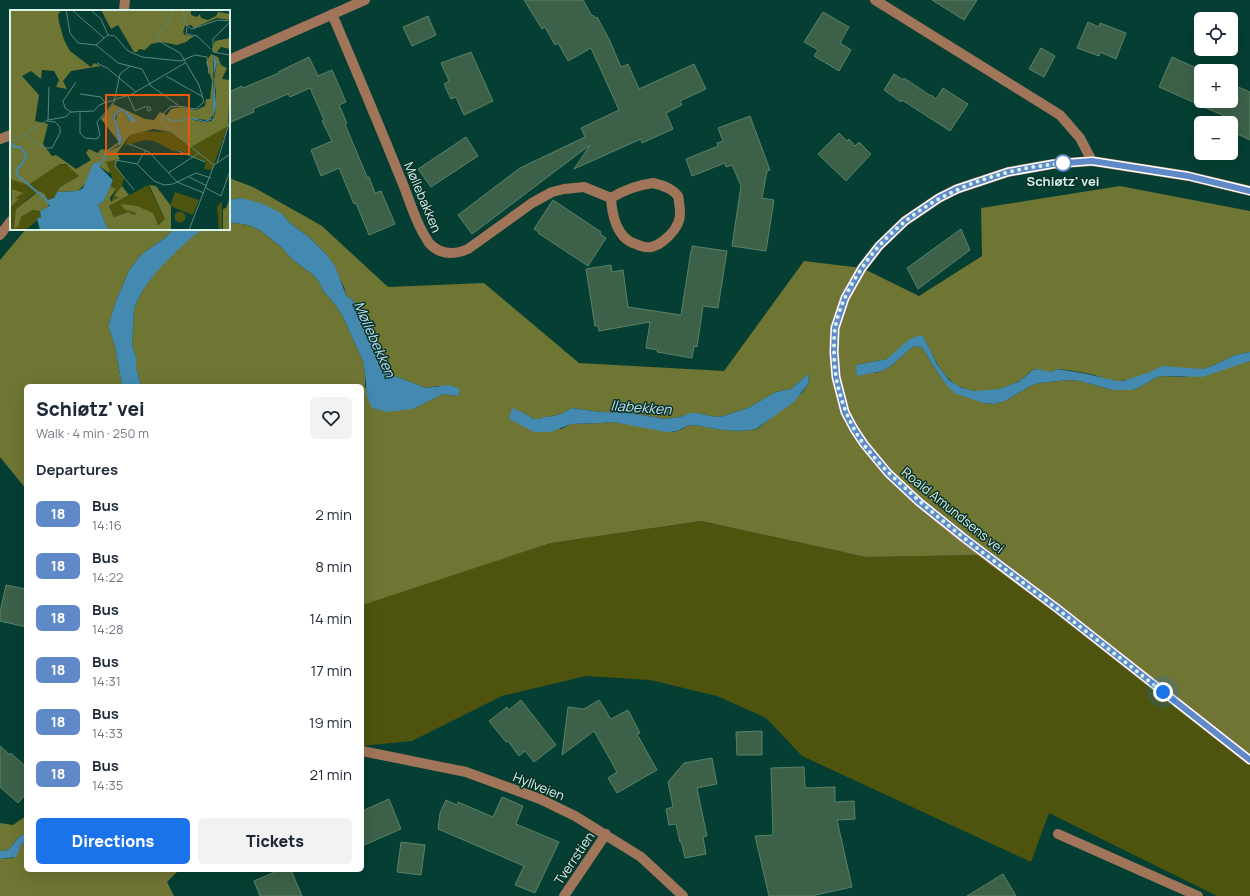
<!DOCTYPE html>
<meta charset="utf-8">
<style>
body{margin:0;font-family:Manrope,sans-serif;background:#f2f2f3;color:#1f2937;height:100vh;display:flex;flex-direction:column;font-size:15px;white-space:nowrap}
*{box-sizing:border-box;margin:0}
p{font-size:13px;color:#747a83}
.icon{flex:none;width:22px;height:22px;fill:none;stroke:currentColor;stroke-width:2;stroke-linecap:round;stroke-linejoin:round}
.map{position:relative;flex:1;overflow:hidden}
.details{position:absolute;left:24px;top:384px;width:340px;height:488px;display:flex;flex-direction:column;background:#fff;border-radius:6px;box-shadow:0 4px 16px #0002}
.details>*{flex:none}
.badge{padding:0 8px;border-radius:6px;font-size:14px;line-height:26px}
.controls{position:absolute;left:1194px;top:12px;display:grid;gap:8px}
.controls a{display:grid;place-items:center;width:44px;height:44px;border-radius:6px;background:#fff;box-shadow:0 4px 16px #0002;font-size:20px}
.you{position:absolute;width:20px;height:20px;margin:-10px;border:3px solid #fff;border-radius:50%;background:#1a73e8;box-shadow:0 0 0 6px #1a73e833}
.map>.badge{position:absolute;translate:-50% -50%;box-shadow:0 0 0 2px #fff}
h2{padding:0 12px;font-size:15px;line-height:36px}
.round{display:grid;place-items:center;flex:none;width:42px;height:42px;border-radius:6px;background:#f2f2f3}
.head{display:flex;align-items:center;justify-content:space-between;height:68px;padding:0 12px}
h1{font-size:19px;font-weight:800;line-height:30px}
.cta{display:flex;gap:8px;margin-top:auto;padding:8px 12px}
.cta a{flex:1;height:46px;border-radius:6px;background:#1a73e8;color:#fff;font-size:16px;font-weight:800;line-height:46px;text-align:center}
.cta a+a{background:#f2f2f3;color:#1f2937}
ul{padding:0;list-style:none}
li{display:flex;align-items:center;gap:12px;height:52px;padding:0 12px}
li div{flex:1}
li b{display:block;font-size:15px}
li em{font-style:normal}
li .badge{min-width:44px;font-weight:700;text-align:center}
.map>svg:first-child{display:block}
.green{fill:#4e540d}
.forest{fill:#6f7533;fill-rule:evenodd}
.water{fill:#4489af}
.building{fill:#3c6148;stroke:#5b8267}
.lines{fill:none;stroke-linecap:round;stroke-linejoin:round}
.minor{stroke:#a07559;stroke-width:10}
.line-casing{stroke:#fff;stroke-width:9}
.line{stroke:#5f8ac7;stroke-width:6}
.walk{stroke:#d9f3eb;stroke-width:4;stroke-dasharray:0 7.2}
.stop-dot{fill:#fff;stroke:#5f8ac7;stroke-width:2}
.labels{text-anchor:middle;dominant-baseline:central;stroke-width:3;stroke-linejoin:round;paint-order:stroke}
.stop-label{font-size:13px;font-weight:bold;fill:#d9f3eb;stroke:#093229}
.street-label{font-size:13px;fill:#d9f3eb;stroke:#093229}
.water-label{font-size:14px;font-style:italic;fill:#bde1f6;stroke:#093229}
.inset-river{fill:none;stroke:#4489af;stroke-width:2}
.inset-road{fill:none;stroke:#5a867c;stroke-width:1}
.view{fill:#e8590c;fill-opacity:0.15;stroke:#e8590c;stroke-width:2}
.inset-edge{fill:none;stroke:#d9f3eb;stroke-width:2}
</style>
<div class="map">
<svg width="1250" height="896" viewBox="0 0 1250 896">
<rect width="100%" height="100%" fill="#053e32"/>
<path class="green" d="M 701,521 L 866,557 L 980,555 L 1250,764 L 1250,896 L 1217,896 L 1049,813 L 1031,862 L 802,756 L 766,718 L 717,696 L 650,680 L 586,676 L 502,696 L 412,741 L 362,746 L 362,604 L 551,543 Z"/>
<path class="forest" d="M 229,178 L 253,187 L 322,226 L 388,287 L 484,283 L 579,363 L 724,371 L 804,261 L 862,268 L 919,296 L 982,256 L 981,208 L 1120,186 L 1250,211 L 1250,352 L 1235,355 L 1212,366 L 1203,369 L 1157,369 C 1148,374 1127,382 1116,381 C 1107,380 1098,376 1090,374 C 1080,372 1069,370 1060,369 C 1056,369 1054,371 1051,372 C 1046,372 1041,369 1036,369 C 1030,370 1024,378 1019,381 C 1003,390 980,395 963,388 C 942,380 933,355 923,336 L 895,353 L 887,359 L 856,365 L 874,373 L 882,371 L 891,366 L 910,349 L 915,346 L 921,347 L 926,353 L 932,364 L 944,382 L 983,403 L 994,404 L 1005,401 L 1030,386 L 1039,383 L 1069,380 L 1080,381 L 1113,390 L 1132,390 L 1138,388 L 1157,377 L 1164,376 L 1183,377 L 1250,361 L 1250,764 L 980,555 L 866,557 L 701,521 L 551,543 L 362,605 L 362,386 L 141,386 L 136,367 L 136,357 L 132,345 L 134,309 C 145,278 174,250 199,231 L 204,229 L 229,229 L 229,222 L 248,225 L 260,230 L 280,246 L 293,260 L 312,274 L 319,282 L 324,292 L 335,304 L 342,315 L 363,361 L 365,374 L 365,387 L 413,409 L 443,394 L 458,396 L 459,389 L 438,386 L 426,388 L 392,375 L 381,363 L 371,332 L 360,307 L 346,295 L 344,287 L 327,255 L 310,238 L 290,223 L 281,213 L 241,198 L 229,200 ZM 808,374 L 809,383 L 802,393 L 757,429 C 742,432 725,431 711,428 C 702,427 695,424 686,426 L 683,429 L 674,432 L 613,422 L 601,423 L 571,424 L 561,429 L 518,423 L 509,419 L 522,412 L 534,419 L 539,419 L 543,417 L 548,417 L 561,414 L 572,408 L 601,412 L 630,413 L 665,419 L 680,417 L 691,413 L 697,413 L 711,416 L 720,417 L 748,408 L 776,392 L 791,389 Z
M 26,229 L 174,229 L 165,238 L 142,254 L 130,269 L 117,298 L 109,323 L 109,328 L 115,346 L 122,386 L 26,386 L 26,489 L 0,457 L 0,260 Z
M 26,816 L 26,834 C 11,837 17,851 0,851 L 0,823 L 13,825 Z
M 26,841 L 26,870 L 179,870 L 167,882 L 174,896 L 0,896 L 0,859 L 13,858 L 21,845 Z"/>
<path class="water" d="M 241,198 L 263,204 L 281,213 L 290,223 L 310,238 L 327,255 L 335,266 L 346,295 L 360,307 L 371,332 L 381,363 L 392,375 L 426,388 L 449,385 L 460,389 L 458,396 L 443,394 L 413,409 L 387,412 L 372,408 L 367,397 L 365,374 L 363,361 L 342,315 L 335,304 L 324,292 L 319,282 L 312,274 L 293,260 L 280,246 L 260,230 L 248,225 L 229,222 L 229,200 Z
M 174,229 L 204,229 C 194,234 187,242 179,249 C 161,266 143,284 134,309 L 132,345 L 136,357 L 136,367 L 141,386 L 122,386 L 115,346 L 109,328 L 109,323 L 117,298 L 130,269 L 142,254 L 165,238 Z
M 917,336 L 923,336 L 937,364 L 949,380 L 962,388 L 975,391 L 999,389 L 1018,382 L 1033,370 L 1038,369 L 1051,372 L 1058,369 L 1087,374 L 1117,381 L 1123,381 L 1150,372 L 1162,366 L 1203,369 L 1212,366 L 1235,355 L 1250,352 L 1250,361 L 1202,377 L 1164,376 L 1157,377 L 1138,388 L 1132,390 L 1113,390 L 1080,381 L 1069,380 L 1039,383 L 1030,386 L 1005,401 L 994,404 L 983,403 L 954,393 L 944,382 L 932,364 L 926,353 L 921,347 L 915,346 L 910,349 L 891,366 L 882,371 L 857,376 L 856,365 L 887,359 L 907,341 Z
M 808,374 L 809,383 L 794,402 L 756,429 C 742,432 725,431 711,428 C 702,427 695,424 686,426 C 681,431 673,432 666,432 L 613,422 L 601,423 L 571,424 L 551,432 L 534,432 L 509,419 L 512,408 L 522,412 L 534,419 L 539,419 L 543,417 L 548,417 L 561,414 L 572,408 L 601,412 L 630,413 L 665,419 L 680,417 L 690,413 L 697,413 L 711,416 L 720,417 L 748,408 L 776,392 L 791,389 Z
M 26,834 L 26,841 L 21,845 L 16,857 L 0,859 L 0,851 C 17,851 11,837 26,834 Z"/>
<path class="building" d="M 524,0 L 583,0 L 592,16 L 593,15 L 595,18 L 597,17 L 609,39 L 621,67 L 628,64 L 639,89 L 694,64 L 706,89 L 680,101 L 682,105 L 666,113 L 673,129 L 642,143 L 641,139 L 574,169 L 590,145 L 472,234 L 458,215 L 520,168 L 585,137 L 581,128 L 619,110 L 591,48 L 568,61 L 558,43 L 555,45 L 545,27 L 542,29 Z
M 932,0 L 977,0 L 964,20 Z
M 823,12 L 849,27 L 840,43 L 851,50 L 839,71 L 814,56 L 818,50 L 804,42 Z
M 428,16 L 436,35 L 412,46 L 403,27 Z
M 1088,22 L 1099,27 L 1100,23 L 1126,33 L 1116,59 L 1100,52 L 1099,56 L 1077,48 Z
M 1041,48 L 1055,56 L 1044,77 L 1029,69 Z
M 471,52 L 493,101 L 464,115 L 456,97 L 451,99 L 444,84 L 449,81 L 441,63 Z
M 309,57 L 318,76 L 332,70 L 346,102 L 339,105 L 347,123 L 345,124 L 367,177 L 369,177 L 375,193 L 381,191 L 395,224 L 369,235 L 356,203 L 354,204 L 339,168 L 321,176 L 311,150 L 332,141 L 322,121 L 324,120 L 310,88 L 290,97 L 288,94 L 253,109 L 254,112 L 229,123 L 229,92 L 242,86 L 243,88 L 279,73 L 278,72 Z
M 1172,57 L 1203,71 L 1201,71 L 1201,101 L 1231,101 L 1231,84 L 1250,92 L 1250,140 L 1231,131 L 1231,119 L 1159,87 Z
M 894,74 L 903,80 L 904,78 L 931,96 L 931,95 L 936,99 L 943,88 L 968,104 L 950,131 L 902,100 L 901,102 L 884,90 Z
M 750,116 L 770,170 L 767,171 L 762,198 L 774,200 L 766,251 L 732,246 L 741,186 L 732,165 L 726,167 L 725,163 L 692,176 L 686,159 L 718,146 L 717,143 L 723,141 L 718,128 Z
M 839,133 L 847,141 L 849,139 L 855,146 L 859,142 L 871,154 L 846,181 L 818,154 Z
M 466,137 L 478,156 L 431,187 L 418,169 Z
M 553,200 L 601,232 L 600,234 L 606,238 L 588,266 L 538,233 L 539,232 L 534,229 Z
M 961,229 L 970,250 L 918,289 L 907,268 Z
M 692,246 L 727,251 L 718,308 L 703,306 L 697,347 L 694,346 L 692,358 L 657,352 L 658,350 L 646,348 L 650,322 L 599,331 L 598,326 L 595,326 L 586,269 L 611,265 L 612,272 L 623,270 L 628,307 L 681,315 L 691,251 L 692,251 Z
M 6,585 L 26,589 L 26,627 L 0,621 L 0,612 Z
M 521,700 L 556,745 L 534,762 L 525,751 L 519,756 L 508,741 L 506,742 L 489,721 L 507,707 L 509,710 Z
M 599,700 L 611,719 L 628,710 L 640,733 L 637,734 L 657,770 L 617,793 L 608,778 L 617,772 L 594,731 L 562,755 L 568,707 L 584,709 Z
M 762,731 L 762,755 L 737,755 L 736,732 Z
M 0,746 L 10,755 L 11,753 L 26,767 L 26,794 L 18,803 L 0,787 Z
M 712,758 L 717,784 L 697,788 L 707,836 L 703,837 L 706,854 L 685,858 L 681,841 L 680,842 L 676,824 L 669,825 L 666,809 L 673,807 L 668,782 L 684,763 Z
M 804,767 L 805,788 L 835,787 L 835,802 L 854,801 L 855,819 L 837,820 L 852,887 L 811,896 L 769,896 L 755,836 L 773,835 L 771,768 Z
M 502,797 L 523,806 L 516,824 L 559,842 L 535,893 L 515,885 L 524,866 L 438,829 L 440,813 L 446,800 L 457,805 L 458,802 L 493,817 Z
M 389,799 L 401,829 L 362,846 L 362,811 Z
M 401,842 L 425,845 L 421,875 L 397,872 Z
M 280,870 L 291,870 L 302,896 L 260,896 L 254,881 Z
M 1003,874 L 1016,896 L 967,896 Z"/>
<g class="lines">
<path class="minor" d="M 875,0 L 1060,115 L 1080,138 L 1092,161
M 124,11 L 125,0
M 332,14 C 355,68 378,122 400,177 C 408,195 413,215 423,233 C 425,236 427,240 429,243 C 440,255 454,255 468,249 L 532,203 L 552,192 L 564,189 L 584,187 L 611,198
M 229,60 L 365,0
M 0,139 L 11,135
M 653,183 C 662,185 672,188 678,196 C 678,196 679,200 679,202 C 680,208 681,217 678,223 C 674,233 661,245 651,247 C 646,248 640,246 636,244 C 617,239 612,215 611,198 C 624,190 638,185 653,183 Z
M 1250,191 L 1188,176 L 1092,161 L 1053,164 L 1008,172 L 957,189 L 939,198 L 905,221 L 879,246 L 862,268 L 845,298 L 835,328 L 834,352 L 836,377 L 845,412 L 854,429 L 864,444 L 888,473 L 919,502 L 963,538 L 1058,609 L 1250,760
M 0,235 L 11,221
M 362,751 L 466,772 L 540,799 L 575,816 L 641,857 L 683,896
M 1058,834 L 1198,896
M 564,896 L 606,834"/>
</g>
<g class="lines">
<g class="line-casing">
<path id="line" d="M 1250,191 L 1188,176 L 1092,161 L 1053,164 L 1008,172 L 957,189 L 939,198 L 905,221 L 879,246 L 862,268 L 845,298 L 835,328 L 834,352 L 836,377 L 845,412 L 854,429 L 864,444 L 888,473 L 919,502 L 964,538 L 1058,609 L 1250,760"/>
</g>
<use href="#line" class="line"/>
<path class="walk" d="M 1063,163 L 1066,163 C 991,169 916,197 869,258 C 854,278 840,302 835,328 C 834,335 834,344 834,352 C 834,378 841,404 853,427 C 865,450 884,469 903,486 C 939,520 978,549 1018,579 C 1067,616 1115,654 1163,692"/>
</g>
<circle class="stop-dot" cx="1063" cy="163" r="8"/>
<g class="labels">
<g class="stop-label">
<text x="1063" y="181">Schiøtz' vei</text>
</g>
<g class="street-label">
<text transform="translate(423 197) rotate(67)">Møllebakken</text>
<text transform="translate(953 510) rotate(39)">Roald Amundsens vei</text>
<text transform="translate(539 786) rotate(22)">Hyllveien</text>
<text transform="translate(574 858) rotate(-56)">Tverrstien</text>
</g>
<g class="water-label">
<text transform="translate(375 339) rotate(66)">Møllebekken</text>
<text transform="translate(641 407) rotate(4)">Ilabekken</text>
</g>
</g>
<g transform="translate(10 10)">
<rect width="220" height="220" fill="#053e32"/>
<path d="M 218,116 L 202,160 L 194,159 L 196,152 L 166,139 L 165,142 L 144,131 L 135,130 L 115,135 L 120,125 L 133,121 L 161,122 ZM 110,149 L 105,154 L 114,168 L 111,179 L 104,186 L 110,187 L 101,192 L 106,179 L 100,176 L 103,170 L 96,152 ZM 50,154 L 59,155 L 69,166 L 50,177 L 44,188 L 35,191 L 29,181 L 20,187 L 6,199 L 8,215 L 11,207 L 23,200 L 30,201 L 31,207 L 16,220 L 0,220 L 0,196 L 5,189 L 0,181 L 0,169 L 32,165 ZM 138,175 L 155,209 L 147,215 L 120,199 L 126,202 L 124,205 L 117,202 L 104,207 L 99,196 ZM 165,182 L 189,190 L 183,205 L 160,196 ZM 212,191 L 212,220 L 209,220 L 207,197 ZM164.5 207a5.5 5.5 0 1 1 11 0a5.5 5.5 0 1 1-11 0Z" fill="#4e540d"/>
<path d="M 0,0 L 51,0 L 48,5 L 49,12 L 54,30 L 60,41 L 81,57 L 84,53 L 91,56 L 61,61 L 53,71 L 57,79 L 46,77 L 49,70 L 44,61 L 32,60 L 31,69 L 21,61 L 12,66 L 29,85 L 25,111 L 38,114 L 33,134 L 42,146 L 46,145 L 66,159 L 81,150 L 76,143 L 79,139 L 88,143 L 91,139 L 97,140 L 109,132 L 91,109 L 103,94 L 135,109 L 144,110 L 150,102 L 157,105 L 161,99 L 171,97 L 186,100 L 195,96 L 196,89 L 200,89 L 202,71 L 196,52 L 201,44 L 208,47 L 211,55 L 217,58 L 212,69 L 220,70 L 218,116 L 181,137 L 161,122 L 143,119 L 120,125 L 107,143 L 110,149 L 96,152 L 100,161 L 99,163 L 89,156 L 80,162 L 77,172 L 68,181 L 47,182 L 50,177 L 69,166 L 56,154 L 50,154 L 18,175 L 0,169 ZM 204,45 L 207,52 L 204,70 L 206,82 L 205,104 L 203,109 L 201,111 L 195,112 L 188,111 L 181,109 L 199,110 L 204,104 L 203,64 ZM 112,98 L 124,111 L 120,111 L 113,100 L 107,103 L 106,112 L 112,130 L 110,136 L 99,141 L 109,134 L 103,106 L 106,102 ZM 91,0 L 181,0 L 181,5 L 187,7 L 190,4 L 191,8 L 198,10 L 206,6 L 208,2 L 220,4 L 220,10 L 207,8 L 184,18 L 181,15 L 175,16 L 173,22 L 175,25 L 184,26 L 176,32 L 167,35 L 151,32 L 141,34 L 135,40 L 129,39 L 127,42 L 124,42 L 108,15 L 101,19 ZM 220,28 L 220,39 L 211,37 L 206,43 L 202,40 L 205,31 ZM 139,175 L 146,176 L 161,196 L 161,220 L 98,220 L 88,195 L 94,191 L 100,176 L 106,179 L 100,188 L 101,192 L 109,187 L 104,186 L 112,176 L 119,185 L 99,196 L 104,207 L 118,202 L 124,205 L 126,203 L 114,199 L 111,194 L 127,196 L 143,203 L 148,215 L 155,209 ZM 2,179 L 13,183 L 5,188 L 9,189 L 1,196 ZM 29,181 L 35,184 L 39,197 L 30,201 L 23,200 L 11,207 L 8,217 L 4,218 L 6,199 ZM 220,188 L 220,220 L 213,220 L 213,199 L 216,198 Z" fill="#6f7533" fill-rule="evenodd"/>
<path d="M 204,45 L 207,52 L 204,65 L 206,95 L 203,109 L 195,112 L 181,109 L 162,112 L 160,111 L 157,108 L 153,110 L 157,107 L 162,111 L 183,108 L 194,111 L 203,108 ZM 112,98 L 127,111 L 121,112 L 113,100 L 107,103 L 105,108 L 112,130 L 110,135 L 95,142 L 95,150 L 89,156 L 103,170 L 94,191 L 88,195 L 98,220 L 30,220 L 27,209 L 31,207 L 30,201 L 40,196 L 35,191 L 44,188 L 47,182 L 68,181 L 73,178 L 83,154 L 93,151 L 94,142 L 109,135 L 103,106 L 106,102 Z" fill="#4489af"/>
<path class="inset-river" d="M 2,133 L 4,137 L 10,137 L 16,145 L 13,153 L 6,160 L 8,166 L 37,190"/>
<path class="inset-road" d="M 56,0 L 60,23 L 68,33 L 86,35 L 98,25M 62,0 L 94,28M 81,0 L 91,9 L 98,25M 162,0 L 159,11 L 147,25 L 147,30 L 170,43 L 189,75 L 194,92 L 186,99 L 169,96 L 160,97 L 153,104 L 152,111 L 157,118 L 204,155M 173,0 L 176,15 L 182,19 L 208,10 L 220,11M 177,17 L 176,24 L 187,26 L 201,39M 98,25 L 105,26 L 118,41 L 132,47 L 171,51 L 185,45 L 197,47M 86,35 L 108,53 L 132,59 L 141,76 L 168,95M 203,42 L 203,29 L 220,12M 203,42 L 220,45M 197,47 L 199,64M 87,53 L 97,58 L 126,82M 156,66 L 193,87M 70,84 L 91,87 L 96,94M 118,86 L 125,101 L 134,97 L 140,97 L 141,100 L 138,101 L 137,98M 61,102 L 55,98 L 53,91 L 66,72M 70,103 L 70,123 L 75,128 L 87,129 L 90,125 L 87,112 L 104,92 L 110,64 L 120,56M 38,110 L 39,77M 14,123 L 22,131 L 35,138 L 42,138 L 50,123 L 50,117 L 45,112 L 37,111M 0,132 L 38,110 L 55,107 L 61,102 L 84,101 L 89,95 L 122,84 L 175,53M 119,134 L 139,142 L 167,172 L 194,183M 166,140 L 195,152M 207,153 L 220,110M 127,154 L 136,140M 204,155 L 220,144M 158,163 L 189,143M 179,167 L 197,176M 196,178 L 211,186 L 220,161M 124,180 L 105,156 L 106,150 L 127,154 L 144,171 L 154,175 L 163,174 L 186,163 L 201,168M 179,220 L 204,155"/>
<path class="view" d="M 96,85 L 179,85 L 179,144 L 96,144 Z"/>
<rect width="220" height="220" class="inset-edge"/>
</g>
</svg>
<div class="controls">
<a><svg class="icon" aria-label="locate" viewBox="0 0 24 24"><circle cx="12" cy="12" r="6"/><path d="M12 2v4M12 18v4M2 12h4M18 12h4"/></svg></a>
<a>+</a>
<a>−</a>
</div>
<div class="you" style="left:1163px;top:692px"></div>
<section class="details">
<div class="head"><div><h1>Schiøtz' vei</h1><p>Walk · 4 min · 250 m</p></div><a class="round"><svg class="icon" aria-label="heart" viewBox="0 0 24 24"><path d="M12 20l-8-8c-3-5 5-10 8-4 3-6 11-1 8 4z"/></svg></a></div>
<h2>Departures</h2>
<ul>
<li><span class="badge" style="background:#5f8ac7;color:#fff">18</span><div><b>Bus</b><p>14:16</p></div><em>2 min</em></li>
<li><span class="badge" style="background:#5f8ac7;color:#fff">18</span><div><b>Bus</b><p>14:22</p></div><em>8 min</em></li>
<li><span class="badge" style="background:#5f8ac7;color:#fff">18</span><div><b>Bus</b><p>14:28</p></div><em>14 min</em></li>
<li><span class="badge" style="background:#5f8ac7;color:#fff">18</span><div><b>Bus</b><p>14:31</p></div><em>17 min</em></li>
<li><span class="badge" style="background:#5f8ac7;color:#fff">18</span><div><b>Bus</b><p>14:33</p></div><em>19 min</em></li>
<li><span class="badge" style="background:#5f8ac7;color:#fff">18</span><div><b>Bus</b><p>14:35</p></div><em>21 min</em></li>
</ul>
<div class="cta"><a>Directions</a><a>Tickets</a></div>
</section>
</div>
